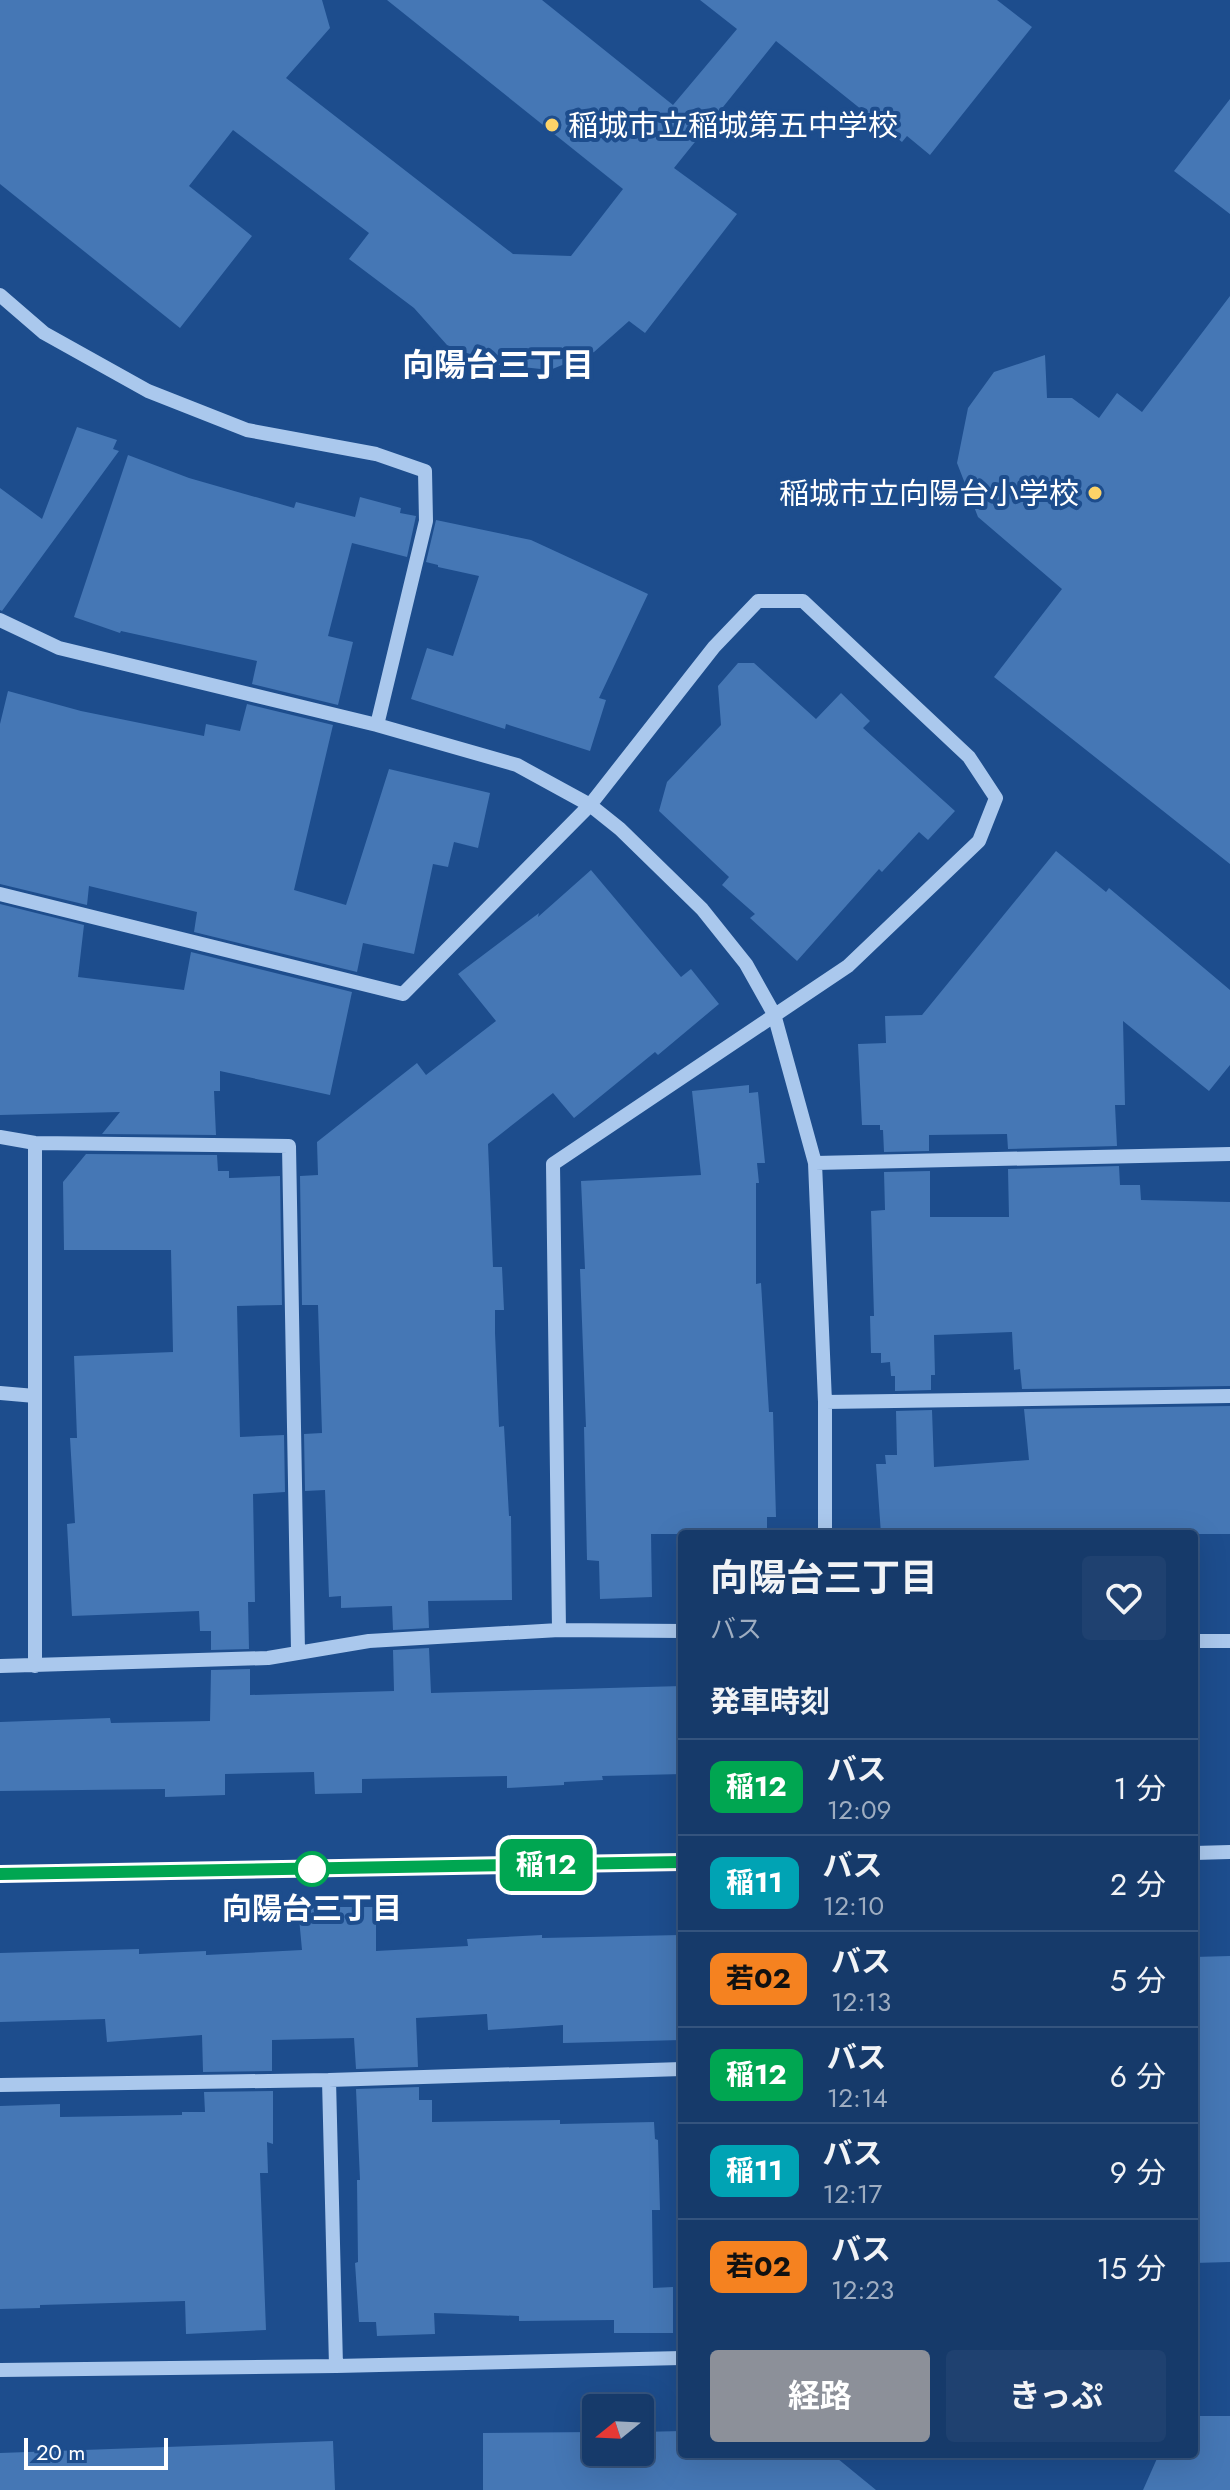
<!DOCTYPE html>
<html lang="ja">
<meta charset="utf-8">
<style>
body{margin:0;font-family:Jost,"Noto Sans JP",sans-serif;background:#1f4170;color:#f1f3f6;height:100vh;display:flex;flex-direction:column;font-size:30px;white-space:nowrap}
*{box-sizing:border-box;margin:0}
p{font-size:26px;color:#9eadc1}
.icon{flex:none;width:44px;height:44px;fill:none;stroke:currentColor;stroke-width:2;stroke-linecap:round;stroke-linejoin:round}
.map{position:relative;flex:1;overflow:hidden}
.side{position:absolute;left:678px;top:1530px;width:520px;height:928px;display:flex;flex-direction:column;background:#163a6a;border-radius:8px;box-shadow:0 8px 32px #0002,0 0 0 2px #35547e}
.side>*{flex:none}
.badge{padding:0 16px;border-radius:12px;font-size:28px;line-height:52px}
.needle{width:52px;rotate:252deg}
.buttons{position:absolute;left:582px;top:2394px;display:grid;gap:16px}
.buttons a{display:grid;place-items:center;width:72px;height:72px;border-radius:8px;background:#163a6a;box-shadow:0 8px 32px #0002,0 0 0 2px #35547e;font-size:40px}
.scale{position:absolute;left:24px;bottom:20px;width:144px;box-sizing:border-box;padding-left:8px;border:4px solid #fff;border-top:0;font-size:22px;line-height:28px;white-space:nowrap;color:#fff;-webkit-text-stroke:6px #1d4d8d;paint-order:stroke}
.map>.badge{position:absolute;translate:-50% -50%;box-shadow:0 0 0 4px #fff}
h2{padding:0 32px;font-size:30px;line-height:72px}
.round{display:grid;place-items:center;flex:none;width:84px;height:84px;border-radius:8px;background:#1f4170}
.headline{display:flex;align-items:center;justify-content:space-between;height:136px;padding:0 32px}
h1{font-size:38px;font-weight:700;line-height:60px}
.primary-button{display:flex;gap:16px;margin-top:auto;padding:16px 32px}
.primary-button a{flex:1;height:92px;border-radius:8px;background:#8c9099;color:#fff;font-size:32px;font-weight:700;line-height:92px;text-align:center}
.primary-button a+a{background:#1f4170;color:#f1f3f6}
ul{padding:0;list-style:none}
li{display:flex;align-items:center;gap:24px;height:96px;padding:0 32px;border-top:2px solid #35547e}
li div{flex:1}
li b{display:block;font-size:30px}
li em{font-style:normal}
li .badge{min-width:88px;font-weight:700;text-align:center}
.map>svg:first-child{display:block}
.building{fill:#4577b5}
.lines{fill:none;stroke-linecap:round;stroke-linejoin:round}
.minor{stroke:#aac8ed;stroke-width:14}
.line-casing{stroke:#fff;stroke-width:18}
.line{stroke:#00a651;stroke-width:12}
.poi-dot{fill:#fdd368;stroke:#1d4d8d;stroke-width:3}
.stop-dot{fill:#fff;stroke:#00a651;stroke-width:4}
.labels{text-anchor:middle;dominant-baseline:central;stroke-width:8;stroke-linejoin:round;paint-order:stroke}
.poi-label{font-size:30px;fill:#fff;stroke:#1d4d8d;text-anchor:start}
.stop-label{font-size:30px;font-weight:bold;fill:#fff;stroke:#1d4d8d}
.neighbourhood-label{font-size:32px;font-weight:bold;fill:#fff;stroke:#1d4d8d}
</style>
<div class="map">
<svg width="1230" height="2490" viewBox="0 0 1230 2490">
<rect width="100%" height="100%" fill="#1d4d8d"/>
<path class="building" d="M 0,0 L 322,0 L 330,28 L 286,78 L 513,254 L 571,256 L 623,189 L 387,0 L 542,0 L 673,105 L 737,29 L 700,0 L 997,0 L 1032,27 L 930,155 L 907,136 L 902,142 L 776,41 L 674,168 L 737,214 L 645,333 L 629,321 L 594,352 L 550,370 L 494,364 L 447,345 L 414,308 L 349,259 L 369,233 L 233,130 L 189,186 L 252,236 L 180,328 L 0,184 Z
M 1230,99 L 1230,214 L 1174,171 Z
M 1230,296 L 1230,864 L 994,677 L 1062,589 L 978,517 L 957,463 L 968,408 L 994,372 L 1045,355 L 1047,398 L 1072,398 L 1099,418 L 1117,393 L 1142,412 Z
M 77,427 L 117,440 L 113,449 L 119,451 L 2,611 L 0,610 L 0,488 L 42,519 Z
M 128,455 L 189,478 L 294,508 L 296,502 L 355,517 L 360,497 L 401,508 L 400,513 L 416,516 L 407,557 L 352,543 L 328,636 L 353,642 L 338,705 L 252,684 L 257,661 L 121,631 L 120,633 L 74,617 Z
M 436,520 L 531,540 L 648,594 L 599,698 L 606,700 L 590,751 L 506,724 L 505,729 L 411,699 L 427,648 L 453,656 L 479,576 L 438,567 L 438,565 L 426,562 Z
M 738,663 L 754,663 L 816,719 L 841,693 L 870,721 L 863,728 L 955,811 L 928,840 L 919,832 L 882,872 L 879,869 L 797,961 L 750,918 L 755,914 L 722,885 L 729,877 L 659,811 L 667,782 L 721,725 L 718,686 Z
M 8,691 L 81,711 L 204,736 L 206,724 L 240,731 L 247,704 L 333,725 L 294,890 L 346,905 L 389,769 L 490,793 L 478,848 L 454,842 L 448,867 L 433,864 L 414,954 L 363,943 L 357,972 L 194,932 L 197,912 L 89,886 L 87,905 L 0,884 L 0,724 Z
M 1056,851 L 1106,892 L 1109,888 L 1230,990 L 1230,1065 L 1209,1091 L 1123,1021 L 1125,1105 L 1115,1105 L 1117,1146 L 1008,1149 L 1007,1134 L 929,1135 L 929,1151 L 884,1152 L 883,1130 L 880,1130 L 880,1125 L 862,1125 L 858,1044 L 886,1043 L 885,1016 L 922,1015 Z
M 591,870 L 681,977 L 691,969 L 719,1004 L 658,1055 L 655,1052 L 574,1118 L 553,1093 L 488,1144 L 493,1267 L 502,1267 L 504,1310 L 495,1310 L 495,1333 L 499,1427 L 504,1426 L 509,1516 L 511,1516 L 512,1600 L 428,1601 L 429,1628 L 393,1630 L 392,1606 L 341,1608 L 341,1596 L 329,1597 L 325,1490 L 305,1491 L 304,1434 L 322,1433 L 318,1305 L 302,1305 L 300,1176 L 318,1175 L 317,1142 L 417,1063 L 426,1075 L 496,1021 L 458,974 L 539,913 L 538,917 Z
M 0,904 L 84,925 L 78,977 L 184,990 L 191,952 L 352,992 L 330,1095 L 220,1071 L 220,1091 L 214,1091 L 216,1135 L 102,1134 L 120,1112 L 0,1115 Z
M 749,1085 L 749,1093 L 758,1092 L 765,1163 L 757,1163 L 759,1183 L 756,1183 L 756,1284 L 761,1283 L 769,1412 L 773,1412 L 776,1517 L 767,1517 L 767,1534 L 651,1534 L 652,1597 L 600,1599 L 599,1561 L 587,1560 L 584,1427 L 586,1427 L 580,1269 L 585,1269 L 581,1181 L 701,1175 L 692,1091 Z
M 86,1154 L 217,1155 L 218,1171 L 229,1171 L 229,1178 L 280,1176 L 282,1305 L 237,1306 L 240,1437 L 284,1435 L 285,1492 L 253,1494 L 255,1602 L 248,1602 L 249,1649 L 211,1650 L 211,1631 L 200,1631 L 199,1611 L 72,1616 L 67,1524 L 75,1523 L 70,1438 L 77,1438 L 74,1356 L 173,1352 L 171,1250 L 64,1250 L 63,1182 Z
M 1119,1166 L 1120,1185 L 1140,1185 L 1141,1200 L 1230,1202 L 1230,1386 L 1022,1389 L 1020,1369 L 1014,1370 L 1012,1332 L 934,1335 L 935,1375 L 931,1375 L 931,1390 L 895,1391 L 895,1376 L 891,1376 L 890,1362 L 881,1363 L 881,1353 L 871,1353 L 870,1316 L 874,1316 L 871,1211 L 885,1210 L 884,1172 L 930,1171 L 930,1217 L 1009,1217 L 1008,1169 Z
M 1230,1406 L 1230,1534 L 881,1534 L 876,1464 L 886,1464 L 885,1455 L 897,1455 L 896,1411 L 932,1410 L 934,1467 L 1029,1460 L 1024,1409 Z
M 429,1648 L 431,1693 L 682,1686 L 682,1774 L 602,1776 L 603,1780 L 564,1782 L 564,1785 L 507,1788 L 507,1776 L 362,1779 L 362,1793 L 315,1794 L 314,1772 L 225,1774 L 225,1795 L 165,1797 L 165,1789 L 0,1791 L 0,1722 L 110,1718 L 111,1723 L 210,1721 L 211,1670 L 250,1669 L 250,1695 L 394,1691 L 393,1650 Z
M 298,1907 L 376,1907 L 376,1951 L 468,1946 L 467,1939 L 542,1935 L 542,1938 L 680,1935 L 682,2040 L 563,2043 L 563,2025 L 488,2030 L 487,2014 L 416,2018 L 418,2067 L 356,2069 L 354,2038 L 272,2040 L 272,2071 L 203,2072 L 202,2035 L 107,2042 L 105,2019 L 0,2022 L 0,1953 L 139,1949 L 139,1954 L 206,1951 L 206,1955 L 302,1950 Z
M 1230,1956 L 1230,2262 L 1194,2263 L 1194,1957 Z
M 419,2087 L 419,2100 L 432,2100 L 432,2122 L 560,2120 L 560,2124 L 654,2122 L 655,2139 L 658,2140 L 660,2210 L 652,2210 L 653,2288 L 673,2287 L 673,2333 L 614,2333 L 614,2320 L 519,2321 L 519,2316 L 434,2313 L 435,2334 L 377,2336 L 376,2322 L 359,2322 L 355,2263 L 358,2262 L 357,2180 L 360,2180 L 356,2089 Z
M 273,2091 L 273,2144 L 267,2142 L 268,2173 L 260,2173 L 266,2330 L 186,2334 L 185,2301 L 40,2305 L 40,2308 L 0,2309 L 0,2106 L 60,2104 L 60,2117 L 182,2115 L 182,2112 L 205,2112 L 204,2092 Z
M 1194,2416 L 1230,2416 L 1230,2490 L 1143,2490 L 1159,2454 L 1194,2454 Z
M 682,2431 L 682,2454 L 832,2454 L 876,2490 L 483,2490 L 483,2433 L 596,2432 L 596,2452 L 640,2452 L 640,2432 Z
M 333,2441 L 335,2490 L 0,2490 L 0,2453 Z"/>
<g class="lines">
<path class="minor" d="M 0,295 L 44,333 L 148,391 L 247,430 L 376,454 L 425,471 L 426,521 L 377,725
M 0,620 L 59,648 L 377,725 L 517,765 L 590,805 L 620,829 L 702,909 L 746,964 L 774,1014 L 815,1163 L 825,1402 L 825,1534
M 0,894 L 403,994 L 590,805 L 714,647 L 758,601 L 803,601 L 969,757 L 996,798 L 979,841 L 848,966 L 553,1164 L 559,1630
M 0,1137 L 35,1143 L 289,1146 L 298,1651
M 815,1163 L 1230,1154
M 0,1393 L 35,1396
M 825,1402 L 1230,1396
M 1194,1641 L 1230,1641
M 0,1666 L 268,1658 L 369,1641 L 559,1630 L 682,1631
M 35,1666 L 35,1143
M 1194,1853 L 1230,1852
M 0,1874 L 682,1862
M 329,2080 L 336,2366
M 0,2085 L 329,2080 L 682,2069
M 0,2370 L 336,2366 L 682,2358"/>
</g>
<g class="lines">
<g class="line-casing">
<path id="line" d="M 0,1874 L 682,1862"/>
</g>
<use href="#line" class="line"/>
</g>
<g class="poi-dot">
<circle cx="552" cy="125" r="8"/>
<circle cx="1095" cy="493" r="8"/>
</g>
<circle class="stop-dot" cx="312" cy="1869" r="16"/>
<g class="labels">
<g class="poi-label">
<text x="568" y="125">稲城市立稲城第五中学校</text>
<text x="1079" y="493" text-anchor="end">稲城市立向陽台小学校</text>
</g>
<g class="stop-label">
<text x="312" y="1908">向陽台三丁目</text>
</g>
<g class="neighbourhood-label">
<text x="498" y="365">向陽台三丁目</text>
</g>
</g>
</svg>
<div class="buttons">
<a><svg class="needle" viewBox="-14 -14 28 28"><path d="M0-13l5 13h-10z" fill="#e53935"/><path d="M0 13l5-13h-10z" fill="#9eadc1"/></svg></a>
</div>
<div class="scale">20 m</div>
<b class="badge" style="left:546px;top:1865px;background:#00a651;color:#fff">稲12</b>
<section class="side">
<div class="headline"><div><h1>向陽台三丁目</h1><p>バス</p></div><a class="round"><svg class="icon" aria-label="heart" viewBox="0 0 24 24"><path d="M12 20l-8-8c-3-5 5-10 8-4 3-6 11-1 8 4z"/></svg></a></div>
<h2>発車時刻</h2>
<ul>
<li><span class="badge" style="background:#00a651;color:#fff">稲12</span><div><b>バス</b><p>12:09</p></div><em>1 分</em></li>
<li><span class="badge" style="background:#00a3b4;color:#fff">稲11</span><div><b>バス</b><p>12:10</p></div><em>2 分</em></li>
<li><span class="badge" style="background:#f58220;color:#111">若02</span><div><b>バス</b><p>12:13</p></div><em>5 分</em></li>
<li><span class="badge" style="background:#00a651;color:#fff">稲12</span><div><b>バス</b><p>12:14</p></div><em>6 分</em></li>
<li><span class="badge" style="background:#00a3b4;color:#fff">稲11</span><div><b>バス</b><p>12:17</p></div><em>9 分</em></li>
<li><span class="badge" style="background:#f58220;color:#111">若02</span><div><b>バス</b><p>12:23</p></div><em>15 分</em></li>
</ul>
<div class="primary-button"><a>経路</a><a>きっぷ</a></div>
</section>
</div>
